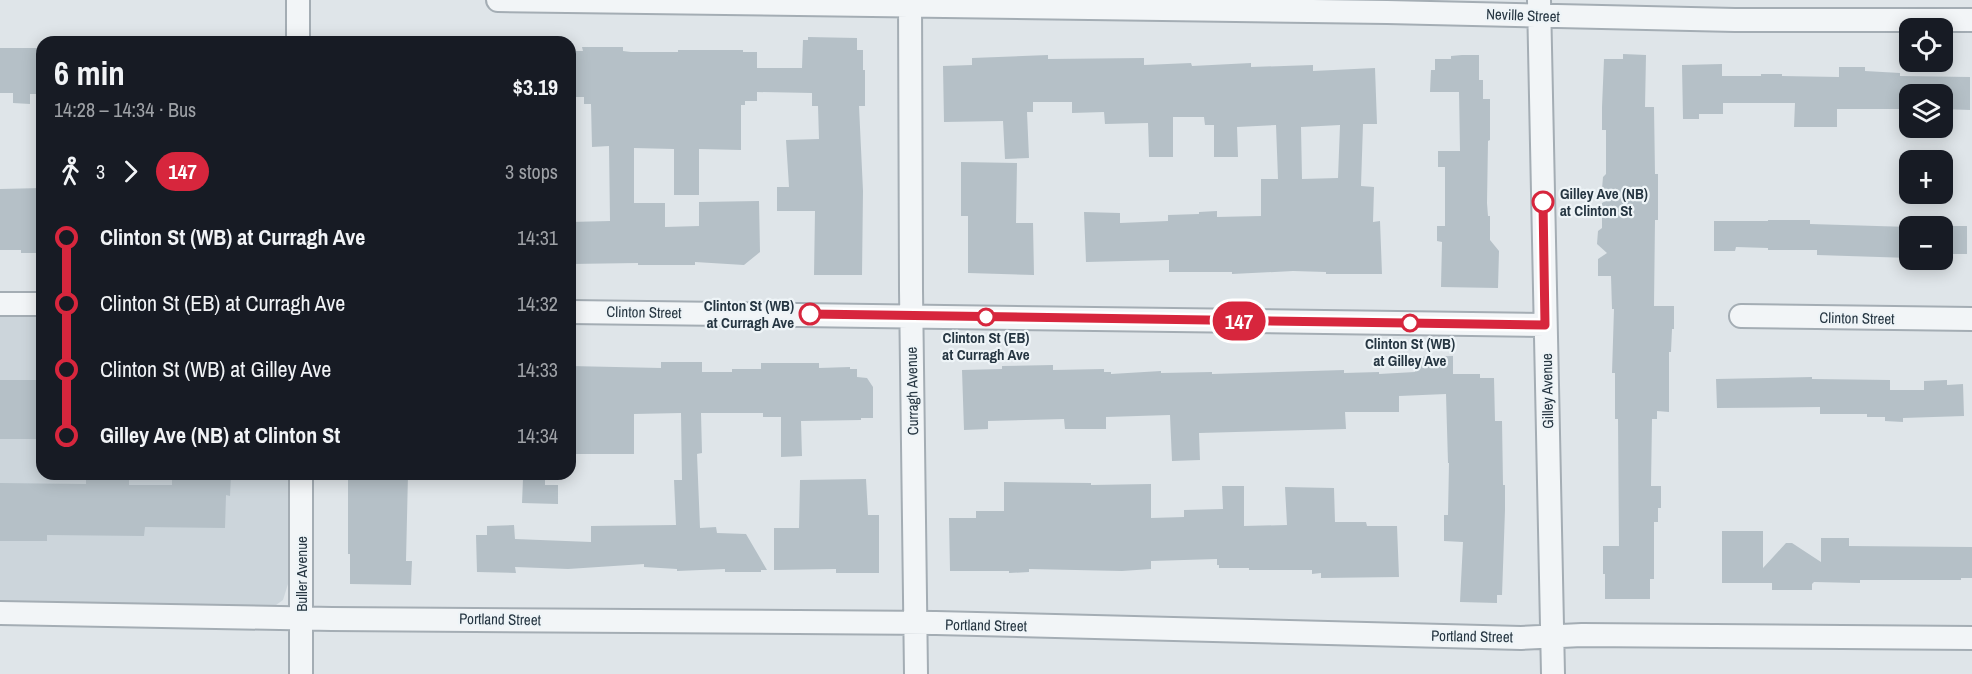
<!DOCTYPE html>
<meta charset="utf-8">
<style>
body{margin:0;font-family:"Archivo Narrow",sans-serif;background:#20242c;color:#f1f3f6;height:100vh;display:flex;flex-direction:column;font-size:22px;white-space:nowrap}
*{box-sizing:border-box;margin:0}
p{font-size:20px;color:#9ea1a6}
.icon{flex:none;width:33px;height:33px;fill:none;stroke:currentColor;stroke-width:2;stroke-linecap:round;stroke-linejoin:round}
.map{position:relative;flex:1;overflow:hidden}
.sheet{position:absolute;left:36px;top:36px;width:540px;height:444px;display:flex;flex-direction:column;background:#171b24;border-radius:18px;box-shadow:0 3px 15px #0003}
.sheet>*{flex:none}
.badge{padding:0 12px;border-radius:20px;font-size:21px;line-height:39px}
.tools{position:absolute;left:1899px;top:18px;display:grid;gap:12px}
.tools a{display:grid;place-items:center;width:54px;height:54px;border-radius:12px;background:#171b24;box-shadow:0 3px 15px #0003;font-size:30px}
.map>.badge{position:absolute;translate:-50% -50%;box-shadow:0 0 0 3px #fff}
.legs{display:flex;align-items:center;gap:9px;height:66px;padding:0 18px;font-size:20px}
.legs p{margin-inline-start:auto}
.headline{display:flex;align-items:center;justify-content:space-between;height:102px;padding:0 18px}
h1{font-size:33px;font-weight:700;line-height:45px}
ul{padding:0 18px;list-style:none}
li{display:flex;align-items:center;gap:21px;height:66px;font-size:22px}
li i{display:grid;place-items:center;width:9px;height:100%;margin:0 8px;background:currentColor}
li i::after{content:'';width:15px;height:15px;margin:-8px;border:4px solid;border-radius:50%;background:#171b24}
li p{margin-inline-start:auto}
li:first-child i{background:linear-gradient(#0000 50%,currentColor 0)}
li:last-child i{background:linear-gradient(currentColor 50%,#0000 0)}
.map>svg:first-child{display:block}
.built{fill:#ccd5db}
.building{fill:#b5c0c7;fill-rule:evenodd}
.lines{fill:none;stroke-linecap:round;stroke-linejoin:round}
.minor-casing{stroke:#a4adb4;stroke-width:26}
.minor{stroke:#f2f5f7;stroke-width:22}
.line-1-casing{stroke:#fff;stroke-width:14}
.line-1{stroke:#d7263d;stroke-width:9}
.stop-1-dot{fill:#fff;stroke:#d7263d;stroke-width:3}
.labels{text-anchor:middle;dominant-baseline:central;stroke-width:4.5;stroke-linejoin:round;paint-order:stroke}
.street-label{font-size:15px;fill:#263642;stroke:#eef4f7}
.stop-label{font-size:15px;font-weight:bold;fill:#263642;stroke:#eef4f7}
</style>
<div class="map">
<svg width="1972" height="674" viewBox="0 0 1972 674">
<rect width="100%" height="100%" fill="#dfe5e9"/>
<path class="built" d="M 0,315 L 42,315 L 42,474 L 288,474 L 288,584 L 283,600 L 276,605 L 267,606 L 0,603 Z"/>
<path class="building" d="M 808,37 L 857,38 L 857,50 L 863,50 L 863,70 L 865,70 L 865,106 L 859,106 L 863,191 L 862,275 L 814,275 L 815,211 L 777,211 L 777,187 L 789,187 L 786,140 L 819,139 L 818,106 L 812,106 L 812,93 L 757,92 L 757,101 L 745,101 L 745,105 L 741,105 L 741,150 L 699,149 L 699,195 L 674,195 L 674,149 L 634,148 L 634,203 L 665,203 L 665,227 L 699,226 L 699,202 L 759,201 L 760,252 L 744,265 L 695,262 L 695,265 L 638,265 L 638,263 L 570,264 L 570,222 L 610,221 L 609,146 L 592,147 L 591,104 L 584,104 L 584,97 L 575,97 L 575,51 L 583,51 L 582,47 L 623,47 L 623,51 L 631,52 L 678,52 L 678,50 L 743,50 L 743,52 L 757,52 L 757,68 L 802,68 L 803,40 L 808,40 Z
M 0,48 L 41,48 L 40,94 L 30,94 L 30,104 L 13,103 L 13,93 L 0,93 Z
M 1623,54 L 1646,55 L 1645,107 L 1654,107 L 1655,174 L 1658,174 L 1658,220 L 1655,220 L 1654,306 L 1674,306 L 1674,329 L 1672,329 L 1671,352 L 1669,352 L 1669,412 L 1657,411 L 1657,419 L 1652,419 L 1651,486 L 1661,486 L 1661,508 L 1658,508 L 1658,522 L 1654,522 L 1654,579 L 1650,579 L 1650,599 L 1605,599 L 1605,574 L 1603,574 L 1603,546 L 1619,546 L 1618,419 L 1615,419 L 1615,373 L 1612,373 L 1614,309 L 1612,309 L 1611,276 L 1598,276 L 1598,259 L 1607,253 L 1597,244 L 1598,231 L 1602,228 L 1602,203 L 1609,199 L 1602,189 L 1603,177 L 1606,174 L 1606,130 L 1602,130 L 1602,107 L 1604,59 L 1623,59 Z
M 1048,55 L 1048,59 L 1144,58 L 1144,65 L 1191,63 L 1192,66 L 1251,63 L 1251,67 L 1313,65 L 1313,71 L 1375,68 L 1377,124 L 1363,124 L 1361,186 L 1374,187 L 1373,222 L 1380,221 L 1382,274 L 1326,274 L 1326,272 L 1293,271 L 1232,274 L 1232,272 L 1169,272 L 1169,260 L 1086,262 L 1084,212 L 1120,213 L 1120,223 L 1168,221 L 1168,215 L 1199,214 L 1199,212 L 1217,211 L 1217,217 L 1261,216 L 1261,179 L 1278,179 L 1276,125 L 1237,127 L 1238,157 L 1214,157 L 1214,125 L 1205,125 L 1204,117 L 1173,117 L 1173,157 L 1149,157 L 1148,123 L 1105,124 L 1104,112 L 1072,113 L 1072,102 L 1033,102 L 1033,112 L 1027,112 L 1029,158 L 1005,159 L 1003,121 L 944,122 L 943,66 L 972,65 L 972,58 ZM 1340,125 L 1338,178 L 1302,179 L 1301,127 Z
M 1462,55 L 1479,55 L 1479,80 L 1483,80 L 1483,99 L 1490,99 L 1490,140 L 1488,141 L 1487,203 L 1488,216 L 1490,216 L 1490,240 L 1499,251 L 1498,288 L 1441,287 L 1442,242 L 1437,241 L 1437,226 L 1445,226 L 1445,167 L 1438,167 L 1438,151 L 1460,151 L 1459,92 L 1430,92 L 1431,70 L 1435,70 L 1435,59 L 1451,59 L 1451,56 Z
M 1722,64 L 1722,76 L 1761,76 L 1761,74 L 1782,74 L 1782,76 L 1839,77 L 1839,67 L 1865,67 L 1865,71 L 1900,73 L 1900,76 L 1970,77 L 1970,110 L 1942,109 L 1942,94 L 1900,94 L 1900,109 L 1837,109 L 1837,127 L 1794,127 L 1795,103 L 1723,103 L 1723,114 L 1699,114 L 1699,119 L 1683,119 L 1682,65 Z
M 961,162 L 1017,163 L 1016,223 L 1033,223 L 1034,275 L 968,273 L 968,216 L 961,216 Z
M 42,188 L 42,253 L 21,253 L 21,250 L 0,250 L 0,189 Z
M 1768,220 L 1810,220 L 1810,224 L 1910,227 L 1910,258 L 1817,255 L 1817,250 L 1768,250 L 1768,248 L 1736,247 L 1735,251 L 1714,251 L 1714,221 L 1768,221 Z
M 1942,226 L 1967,226 L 1967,254 L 1942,254 Z
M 1453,356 L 1453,374 L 1480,374 L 1480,378 L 1494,378 L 1495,421 L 1502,421 L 1503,485 L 1505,485 L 1505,510 L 1502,595 L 1497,595 L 1497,603 L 1460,602 L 1463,542 L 1444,541 L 1444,515 L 1448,515 L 1449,463 L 1448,463 L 1446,394 L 1399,396 L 1399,412 L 1345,412 L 1346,429 L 1199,433 L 1200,460 L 1172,461 L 1170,415 L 1106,417 L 1106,429 L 1065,429 L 1064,419 L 988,421 L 988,429 L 964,430 L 962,370 L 1002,369 L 1002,366 L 1053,365 L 1053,370 L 1104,369 L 1104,372 L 1111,372 L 1111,374 L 1161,371 L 1161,373 L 1212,372 L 1212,374 L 1344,370 L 1344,373 L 1379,372 L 1379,374 L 1415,372 L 1415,357 Z
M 661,362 L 702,362 L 702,372 L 732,372 L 732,369 L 761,369 L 761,363 L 819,363 L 819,368 L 850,367 L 850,369 L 857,369 L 857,377 L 867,378 L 873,387 L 873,418 L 861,418 L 861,420 L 801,421 L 802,456 L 781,457 L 781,417 L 763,417 L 763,413 L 701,413 L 702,453 L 697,454 L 700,528 L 716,527 L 717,533 L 746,534 L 767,570 L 761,570 L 761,572 L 725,572 L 725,569 L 677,571 L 677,569 L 644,567 L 644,564 L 568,569 L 515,567 L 516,573 L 477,572 L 476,535 L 487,535 L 487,526 L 514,525 L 515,539 L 591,542 L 591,526 L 676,525 L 674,480 L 682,480 L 681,413 L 634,414 L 634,454 L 570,454 L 570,366 L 661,368 Z
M 1812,377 L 1812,379 L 1890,380 L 1890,390 L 1924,390 L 1924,381 L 1947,380 L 1947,385 L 1963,384 L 1964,416 L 1903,418 L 1903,422 L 1885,421 L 1885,417 L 1867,417 L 1867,414 L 1820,414 L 1820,407 L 1717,408 L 1716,379 Z
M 0,380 L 42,380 L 42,439 L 0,439 Z
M 172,474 L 231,474 L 230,496 L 226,495 L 225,528 L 145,527 L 144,536 L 47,535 L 47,541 L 0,541 L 0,483 L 86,484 L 86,475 L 129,475 L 129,485 L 172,485 Z
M 352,474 L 408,474 L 406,561 L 412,561 L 411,585 L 350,584 L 350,554 L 348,554 L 348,480 L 352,480 Z
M 523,479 L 545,480 L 545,485 L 558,485 L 558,504 L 522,503 Z
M 866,479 L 868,515 L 879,515 L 879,573 L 836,573 L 836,569 L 774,570 L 774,528 L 799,528 L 800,480 Z
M 1004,482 L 1091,483 L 1091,485 L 1151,484 L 1151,518 L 1184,517 L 1184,510 L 1223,509 L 1222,486 L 1244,486 L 1244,526 L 1287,525 L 1285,487 L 1334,488 L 1335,522 L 1366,522 L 1367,526 L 1397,526 L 1399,577 L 1321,578 L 1321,573 L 1312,574 L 1312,570 L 1249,570 L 1249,568 L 1219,568 L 1219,565 L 1217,565 L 1217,559 L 1151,561 L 1151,569 L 1122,571 L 1029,569 L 1029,572 L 1009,573 L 1009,571 L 950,571 L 949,518 L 976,518 L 976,511 L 1004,511 Z
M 1722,531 L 1763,531 L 1763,568 L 1786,543 L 1792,543 L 1821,562 L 1821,538 L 1849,538 L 1849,546 L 1972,547 L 1972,578 L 1961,578 L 1961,580 L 1860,580 L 1860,583 L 1814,582 L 1812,584 L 1812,590 L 1772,590 L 1772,583 L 1722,583 Z"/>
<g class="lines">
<g class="minor-casing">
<path id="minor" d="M 298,0 L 298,42
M 498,0 L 1387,12 L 1735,20 L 1972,20
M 910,0 L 911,290 L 916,674
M 1539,0 L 1553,674
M 0,304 L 42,304
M 570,312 L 1545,325
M 1741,316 L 1972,319
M 301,474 L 301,674
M 0,613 L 332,619 L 936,623 L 1521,638 L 1582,635 L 1972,638"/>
</g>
<use href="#minor" class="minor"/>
</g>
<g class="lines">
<g class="line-1-casing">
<path id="line-1" d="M 810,314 L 1545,325 L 1543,202"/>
</g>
<use href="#line-1" class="line-1"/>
</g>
<g class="stop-1-dot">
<circle cx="1543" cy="202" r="10"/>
<circle cx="810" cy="314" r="10"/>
<circle cx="986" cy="317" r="8"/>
<circle cx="1410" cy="323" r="8"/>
</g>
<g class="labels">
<g class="street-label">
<text transform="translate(1523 15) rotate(2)">Neville Street</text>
<text transform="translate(644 312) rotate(1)">Clinton Street</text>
<text transform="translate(1857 318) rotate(1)">Clinton Street</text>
<text transform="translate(912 391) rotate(-91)">Curragh Avenue</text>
<text transform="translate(1547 391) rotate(-91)">Gilley Avenue</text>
<text transform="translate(301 574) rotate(-90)">Buller Avenue</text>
<text transform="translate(500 619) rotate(1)">Portland Street</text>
<text transform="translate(986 625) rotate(1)">Portland Street</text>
<text transform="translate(1472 636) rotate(1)">Portland Street</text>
</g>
<g class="stop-label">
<text x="1560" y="193" text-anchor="start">Gilley Ave (NB)<tspan x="1560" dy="17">at Clinton St</tspan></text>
<text x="794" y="305" text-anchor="end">Clinton St (WB)<tspan x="794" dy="17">at Curragh Ave</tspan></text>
<text x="986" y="337">Clinton St (EB)<tspan x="986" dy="17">at Curragh Ave</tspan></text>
<text x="1410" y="343">Clinton St (WB)<tspan x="1410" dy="17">at Gilley Ave</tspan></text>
</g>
</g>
</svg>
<div class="tools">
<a><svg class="icon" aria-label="locate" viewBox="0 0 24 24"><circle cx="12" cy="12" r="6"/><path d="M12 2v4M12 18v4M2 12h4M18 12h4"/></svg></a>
<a><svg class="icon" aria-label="layers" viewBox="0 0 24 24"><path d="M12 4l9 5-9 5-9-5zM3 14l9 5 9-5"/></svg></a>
<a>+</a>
<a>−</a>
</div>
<b class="badge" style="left:1239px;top:321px;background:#d7263d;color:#fff">147</b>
<section class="sheet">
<div class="headline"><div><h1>6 min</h1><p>14:28 – 14:34 · Bus</p></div><b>$3.19</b></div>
<div class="legs"><svg class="icon" aria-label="walk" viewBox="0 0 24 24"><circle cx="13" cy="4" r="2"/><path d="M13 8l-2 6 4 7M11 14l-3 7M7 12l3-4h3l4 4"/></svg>3<svg class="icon" aria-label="forward" viewBox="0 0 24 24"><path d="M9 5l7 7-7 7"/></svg><b class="badge" style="background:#d7263d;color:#fff">147</b><p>3 stops</p></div>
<ul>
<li><i style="color:#d7263d"></i><b>Clinton St (WB) at Curragh Ave</b><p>14:31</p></li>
<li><i style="color:#d7263d"></i><span>Clinton St (EB) at Curragh Ave</span><p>14:32</p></li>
<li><i style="color:#d7263d"></i><span>Clinton St (WB) at Gilley Ave</span><p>14:33</p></li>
<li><i style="color:#d7263d"></i><b>Gilley Ave (NB) at Clinton St</b><p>14:34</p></li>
</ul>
</section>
</div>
